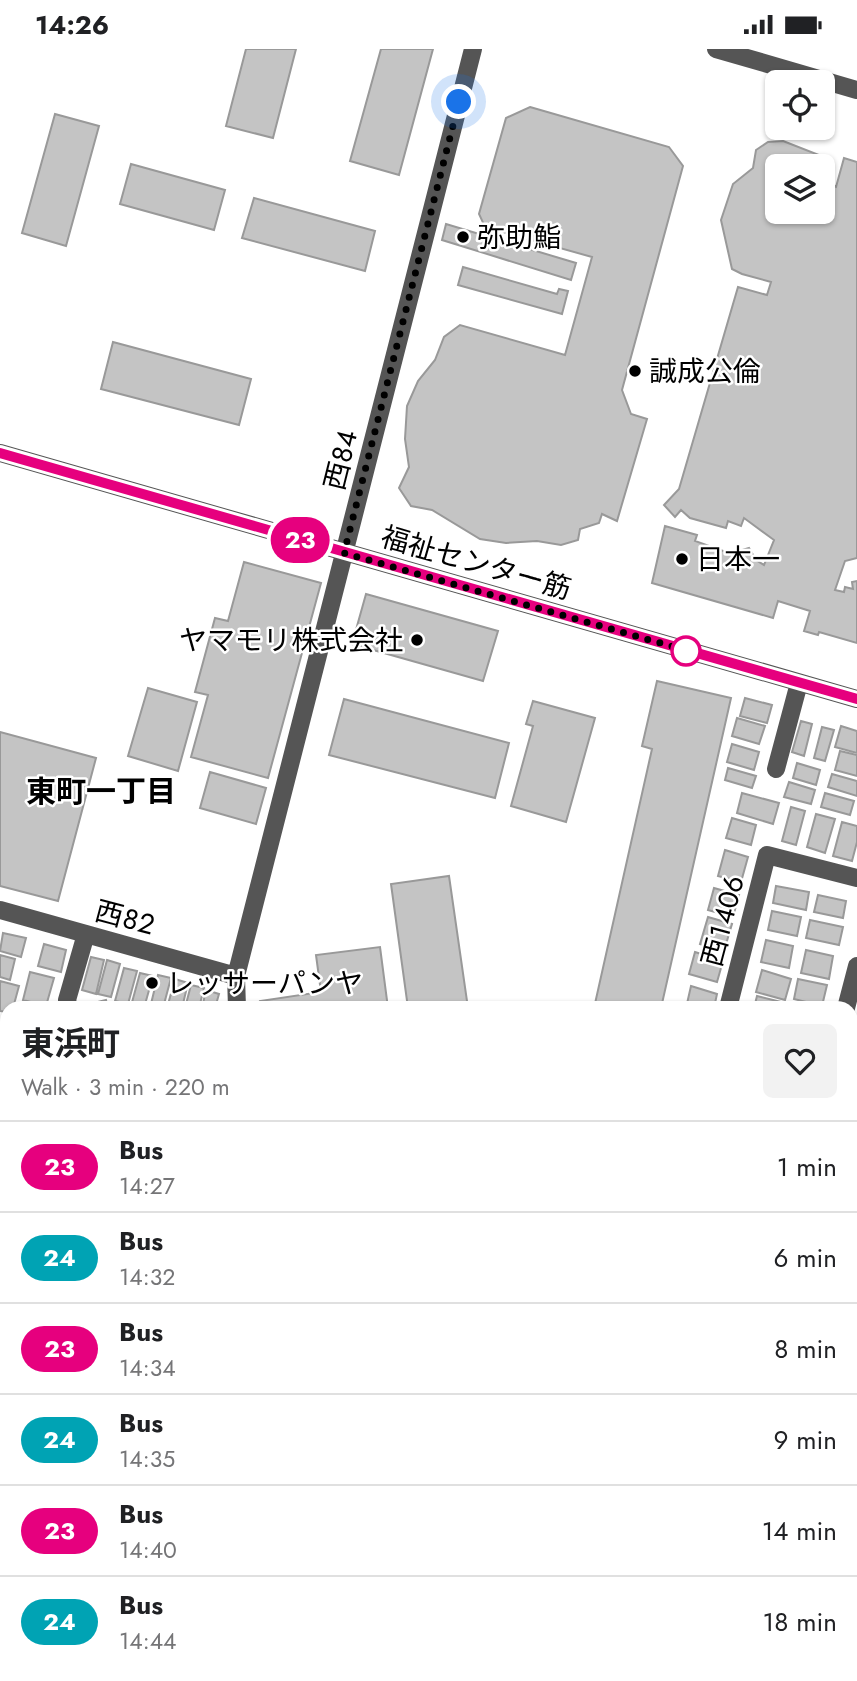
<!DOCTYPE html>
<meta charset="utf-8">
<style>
body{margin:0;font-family:Jost,"Noto Sans JP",sans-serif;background:#f2f2f2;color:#202124;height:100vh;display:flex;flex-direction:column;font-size:26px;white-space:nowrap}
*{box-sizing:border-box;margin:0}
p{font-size:23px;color:#757577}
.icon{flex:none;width:38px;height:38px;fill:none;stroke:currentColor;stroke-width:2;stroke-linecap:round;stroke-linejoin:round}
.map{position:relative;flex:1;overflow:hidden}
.details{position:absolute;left:0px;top:952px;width:858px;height:681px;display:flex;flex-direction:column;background:#fff;border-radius:21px 21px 0 0;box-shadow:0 2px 5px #0004}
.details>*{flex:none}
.badge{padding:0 14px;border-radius:23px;font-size:24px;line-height:46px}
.controls{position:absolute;left:765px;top:21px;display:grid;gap:14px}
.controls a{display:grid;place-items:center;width:70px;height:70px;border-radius:10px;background:#fff;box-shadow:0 2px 5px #0004;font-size:35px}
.you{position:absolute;width:35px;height:35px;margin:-18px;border:5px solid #fff;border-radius:50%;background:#1a73e8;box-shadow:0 0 0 10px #1a73e833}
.map>.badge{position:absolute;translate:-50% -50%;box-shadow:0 0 0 4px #fff}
.round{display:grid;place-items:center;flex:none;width:74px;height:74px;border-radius:10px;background:#f2f2f2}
.overview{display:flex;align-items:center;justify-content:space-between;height:119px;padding:0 21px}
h1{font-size:33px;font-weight:700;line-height:52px}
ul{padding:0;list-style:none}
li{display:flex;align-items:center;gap:21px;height:91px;padding:0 21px;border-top:2px solid #e0e0e0}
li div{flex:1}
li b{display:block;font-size:26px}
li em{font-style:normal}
li .badge{min-width:77px;font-weight:700;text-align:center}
.status{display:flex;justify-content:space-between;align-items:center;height:49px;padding:0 35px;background:#fff;direction:ltr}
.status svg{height:19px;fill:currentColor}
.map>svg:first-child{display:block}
.green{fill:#dcdcdc}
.building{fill:#c4c4c4;stroke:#999;stroke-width:2;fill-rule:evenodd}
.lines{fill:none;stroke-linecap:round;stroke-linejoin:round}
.minor{stroke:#555;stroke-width:18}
.line-casing{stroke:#fff;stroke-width:16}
.line{stroke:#e6007e;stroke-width:10}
.walk{stroke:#000;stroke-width:7;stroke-dasharray:0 12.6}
.poi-dot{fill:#000;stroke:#fff;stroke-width:2.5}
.stop-dot{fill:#fff;stroke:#e6007e;stroke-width:3.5}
.labels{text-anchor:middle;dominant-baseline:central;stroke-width:5;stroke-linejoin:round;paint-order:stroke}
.poi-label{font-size:28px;fill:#000;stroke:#fff;text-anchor:start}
.street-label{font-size:28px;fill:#000;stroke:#fff}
.neighbourhood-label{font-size:30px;font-weight:bold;fill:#000;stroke:#fff}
</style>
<div class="status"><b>14:26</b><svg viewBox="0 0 49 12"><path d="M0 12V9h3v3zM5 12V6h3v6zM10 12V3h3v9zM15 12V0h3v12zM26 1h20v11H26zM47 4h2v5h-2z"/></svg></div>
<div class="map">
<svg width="857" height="1632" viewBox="0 0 857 1632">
<rect width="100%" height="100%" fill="#fff"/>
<path class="green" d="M 857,1282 L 857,1570 L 851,1571 L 850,1283 Z"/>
<path class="building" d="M 246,0 L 296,0 L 273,89 L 226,77 Z
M 381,0 L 433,0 L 399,126 L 350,112 Z
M 530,58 L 669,98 L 683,117 L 622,341 L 631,365 L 647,370 L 617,472 L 602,465 L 599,474 L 580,480 L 578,491 L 561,496 L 537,492 L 506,494 L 480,490 L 432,461 L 411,457 L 399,439 L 409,418 L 405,390 L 407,357 L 418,332 L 435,311 L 444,288 L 460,276 L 565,306 L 592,208 L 485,178 L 479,165 L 506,69 Z
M 55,65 L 99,77 L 66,197 L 22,184 Z
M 783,92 L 819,106 L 827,120 L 829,135 L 836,138 L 844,109 L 857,113 L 857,509 L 845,512 L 835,541 L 844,543 L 845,538 L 853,540 L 852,533 L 857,532 L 857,594 L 819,583 L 818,586 L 804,582 L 810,562 L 778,552 L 773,569 L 652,534 L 665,477 L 697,486 L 695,492 L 740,508 L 742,501 L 749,499 L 756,511 L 764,516 L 774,491 L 744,469 L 741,477 L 728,472 L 726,479 L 690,469 L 681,461 L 675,468 L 664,456 L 679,440 L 738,238 L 767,246 L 771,233 L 742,225 L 732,220 L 721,171 L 733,135 L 753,119 L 756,101 L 768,93 ZM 777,117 L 822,117 L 822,163 L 777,163 Z
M 131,115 L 225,141 L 214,181 L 120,155 Z
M 254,149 L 375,182 L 365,222 L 242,189 Z
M 446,175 L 576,214 L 571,231 L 442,191 Z
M 463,218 L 557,245 L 559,240 L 568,242 L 562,265 L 458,236 Z
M 113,293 L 251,330 L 239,376 L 101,340 Z
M 244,513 L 321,534 L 268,729 L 191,708 L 208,646 L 195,643 L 215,569 L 228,572 Z
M 366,545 L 498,582 L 483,632 L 352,595 Z
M 657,632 L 731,649 L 661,959 L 594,959 L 652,700 L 642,697 Z
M 148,639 L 197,653 L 178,722 L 128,707 Z
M 745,649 L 772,656 L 767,674 L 740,667 Z
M 344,650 L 509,694 L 495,749 L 329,706 Z
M 533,652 L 595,669 L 566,773 L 511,757 L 533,677 L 526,675 Z
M 737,669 L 765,677 L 759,695 L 732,687 Z
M 801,672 L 812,675 L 804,707 L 792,703 Z
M 841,677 L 857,682 L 857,704 L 835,698 Z
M 822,678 L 834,681 L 825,712 L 814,709 Z
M 0,683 L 96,709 L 58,852 L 0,837 Z
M 732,695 L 759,703 L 754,721 L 727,713 Z
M 840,702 L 857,706 L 857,727 L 835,721 Z
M 797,714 L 820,721 L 816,736 L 793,729 Z
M 728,719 L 756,727 L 752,739 L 725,731 Z
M 210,723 L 266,739 L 256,775 L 200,759 Z
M 832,725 L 857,732 L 857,747 L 828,738 Z
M 789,733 L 815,741 L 811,755 L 784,748 Z
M 742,744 L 779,754 L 773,775 L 737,764 Z
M 825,744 L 854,752 L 850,766 L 821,758 Z
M 791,758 L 805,762 L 796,796 L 782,792 Z
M 816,765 L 835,770 L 825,804 L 807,798 Z
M 732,769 L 756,776 L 751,796 L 726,789 Z
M 842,773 L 857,777 L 857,793 L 852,812 L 833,807 Z
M 725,801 L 748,808 L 741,833 L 718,827 Z
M 449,827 L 468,959 L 408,959 L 391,835 Z
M 776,837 L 809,843 L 806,861 L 773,854 Z
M 714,839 L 739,846 L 733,868 L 708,861 Z
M 818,846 L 846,852 L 843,869 L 814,863 Z
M 772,862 L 801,868 L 797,887 L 768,881 Z
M 708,868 L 732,875 L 724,902 L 700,895 Z
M 810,871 L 843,878 L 839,896 L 806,889 Z
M 3,884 L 26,889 L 21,908 L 0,902 Z
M 766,891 L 793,897 L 789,919 L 761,913 Z
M 44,895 L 66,901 L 61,923 L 38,917 Z
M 380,898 L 388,959 L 261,959 L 260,952 L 321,943 L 316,906 Z
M 806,901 L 833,907 L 829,930 L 801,924 Z
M 695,903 L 723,912 L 717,933 L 689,925 Z
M 0,906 L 15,910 L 10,931 L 0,928 Z
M 91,908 L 104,911 L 96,945 L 82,941 Z
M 107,911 L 120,915 L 111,948 L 98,945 Z
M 124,919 L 137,922 L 128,955 L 115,952 Z
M 762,921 L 791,930 L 785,951 L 756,943 Z
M 30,923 L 54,929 L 46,957 L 23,951 Z
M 140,924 L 153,927 L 144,959 L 131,957 Z
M 158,926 L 171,929 L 163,959 L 150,959 Z
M 175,930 L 188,934 L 182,959 L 167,959 Z
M 798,930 L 827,936 L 822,957 L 794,950 Z
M 0,932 L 19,937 L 13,959 L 7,959 L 7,963 L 0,962 Z
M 191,936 L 204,939 L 199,959 L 185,959 Z
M 691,937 L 717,945 L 714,959 L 686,959 Z
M 206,941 L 219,945 L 215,959 L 202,959 Z
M 757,947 L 781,953 L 779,959 L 754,959 Z
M 106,951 L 108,959 L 81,959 L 81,957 Z
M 7,1013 L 7,1032 L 0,1034 L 0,1015 Z
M 850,1116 L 857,1118 L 855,1146 L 850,1144 Z
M 103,1626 L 183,1626 L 184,1632 L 104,1632 Z
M 248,1626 L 299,1626 L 299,1632 L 249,1632 Z
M 379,1626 L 409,1626 L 410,1632 L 380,1632 Z
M 444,1626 L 464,1626 L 465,1632 L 444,1632 Z
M 514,1626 L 552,1626 L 552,1632 L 515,1632 Z
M 655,1626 L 674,1626 L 675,1632 L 640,1632 L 639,1628 Z
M 720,1626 L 763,1626 L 764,1632 L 721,1632 Z
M 772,1626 L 814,1626 L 815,1629 L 773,1632 Z"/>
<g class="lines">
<path class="minor" d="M 716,0 L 857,41
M 0,404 L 857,650
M 776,720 L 799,634
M 0,861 L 236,927
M 69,959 L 67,951 L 86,885
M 237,959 L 236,927 L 473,0
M 728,959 L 767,806 L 857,829
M 846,959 L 857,917
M 850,1033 L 857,1034
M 0,1148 L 7,1147
M 850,1161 L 857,1162
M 850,1265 L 857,1264
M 0,1359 L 7,1394
M 850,1585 L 857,1584
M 51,1626 L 52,1632
M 318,1626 L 319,1632
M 572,1626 L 572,1632
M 833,1626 L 833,1632"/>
</g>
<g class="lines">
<g class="line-casing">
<path id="line" d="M 0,404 L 857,650"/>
</g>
<use href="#line" class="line"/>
<path class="walk" d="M 459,53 L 344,504 L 692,603 L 686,602"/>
</g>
<g class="poi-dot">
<circle cx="463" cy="188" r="7"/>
<circle cx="635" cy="322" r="7"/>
<circle cx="682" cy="510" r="7"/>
<circle cx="417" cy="591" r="7"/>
<circle cx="152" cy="934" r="7"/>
</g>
<circle class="stop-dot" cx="686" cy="602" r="14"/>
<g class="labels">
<g class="poi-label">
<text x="477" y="188">弥助鮨</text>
<text x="649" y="322">誠成公倫</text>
<text x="696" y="510">日本一</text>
<text x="403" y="591" text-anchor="end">ヤマモリ株式会社</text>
<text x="166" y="934">レッサーパンヤ</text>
</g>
<g class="street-label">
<text transform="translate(341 411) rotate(-76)">西８４</text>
<text transform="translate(476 514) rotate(16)">福祉センター筋</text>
<text transform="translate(125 869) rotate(15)">西８２</text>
<text transform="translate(723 872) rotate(-75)">西１４０６</text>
</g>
<g class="neighbourhood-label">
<text x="101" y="742">東町一丁目</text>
</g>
</g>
</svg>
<div class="controls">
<a><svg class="icon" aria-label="locate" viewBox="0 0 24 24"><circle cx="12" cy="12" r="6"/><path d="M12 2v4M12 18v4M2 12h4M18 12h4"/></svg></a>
<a><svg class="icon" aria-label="layers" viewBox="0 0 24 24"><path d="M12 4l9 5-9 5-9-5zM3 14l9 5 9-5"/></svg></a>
</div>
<div class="you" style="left:459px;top:53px"></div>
<b class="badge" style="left:300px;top:491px;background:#e6007e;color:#fff">23</b>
<section class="details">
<div class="overview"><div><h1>東浜町</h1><p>Walk · 3 min · 220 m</p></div><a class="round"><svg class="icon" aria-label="heart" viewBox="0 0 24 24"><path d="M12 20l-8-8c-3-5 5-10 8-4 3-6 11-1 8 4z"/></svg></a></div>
<ul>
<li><span class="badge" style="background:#e6007e;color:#fff">23</span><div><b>Bus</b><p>14:27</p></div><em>1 min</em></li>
<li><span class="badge" style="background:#00a3b4;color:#fff">24</span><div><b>Bus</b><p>14:32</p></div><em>6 min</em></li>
<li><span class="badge" style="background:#e6007e;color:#fff">23</span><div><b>Bus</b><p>14:34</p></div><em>8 min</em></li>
<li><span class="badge" style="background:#00a3b4;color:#fff">24</span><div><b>Bus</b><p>14:35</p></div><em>9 min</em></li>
<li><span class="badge" style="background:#e6007e;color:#fff">23</span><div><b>Bus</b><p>14:40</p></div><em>14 min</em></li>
<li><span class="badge" style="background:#00a3b4;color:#fff">24</span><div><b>Bus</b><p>14:44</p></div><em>18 min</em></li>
</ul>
</section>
</div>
